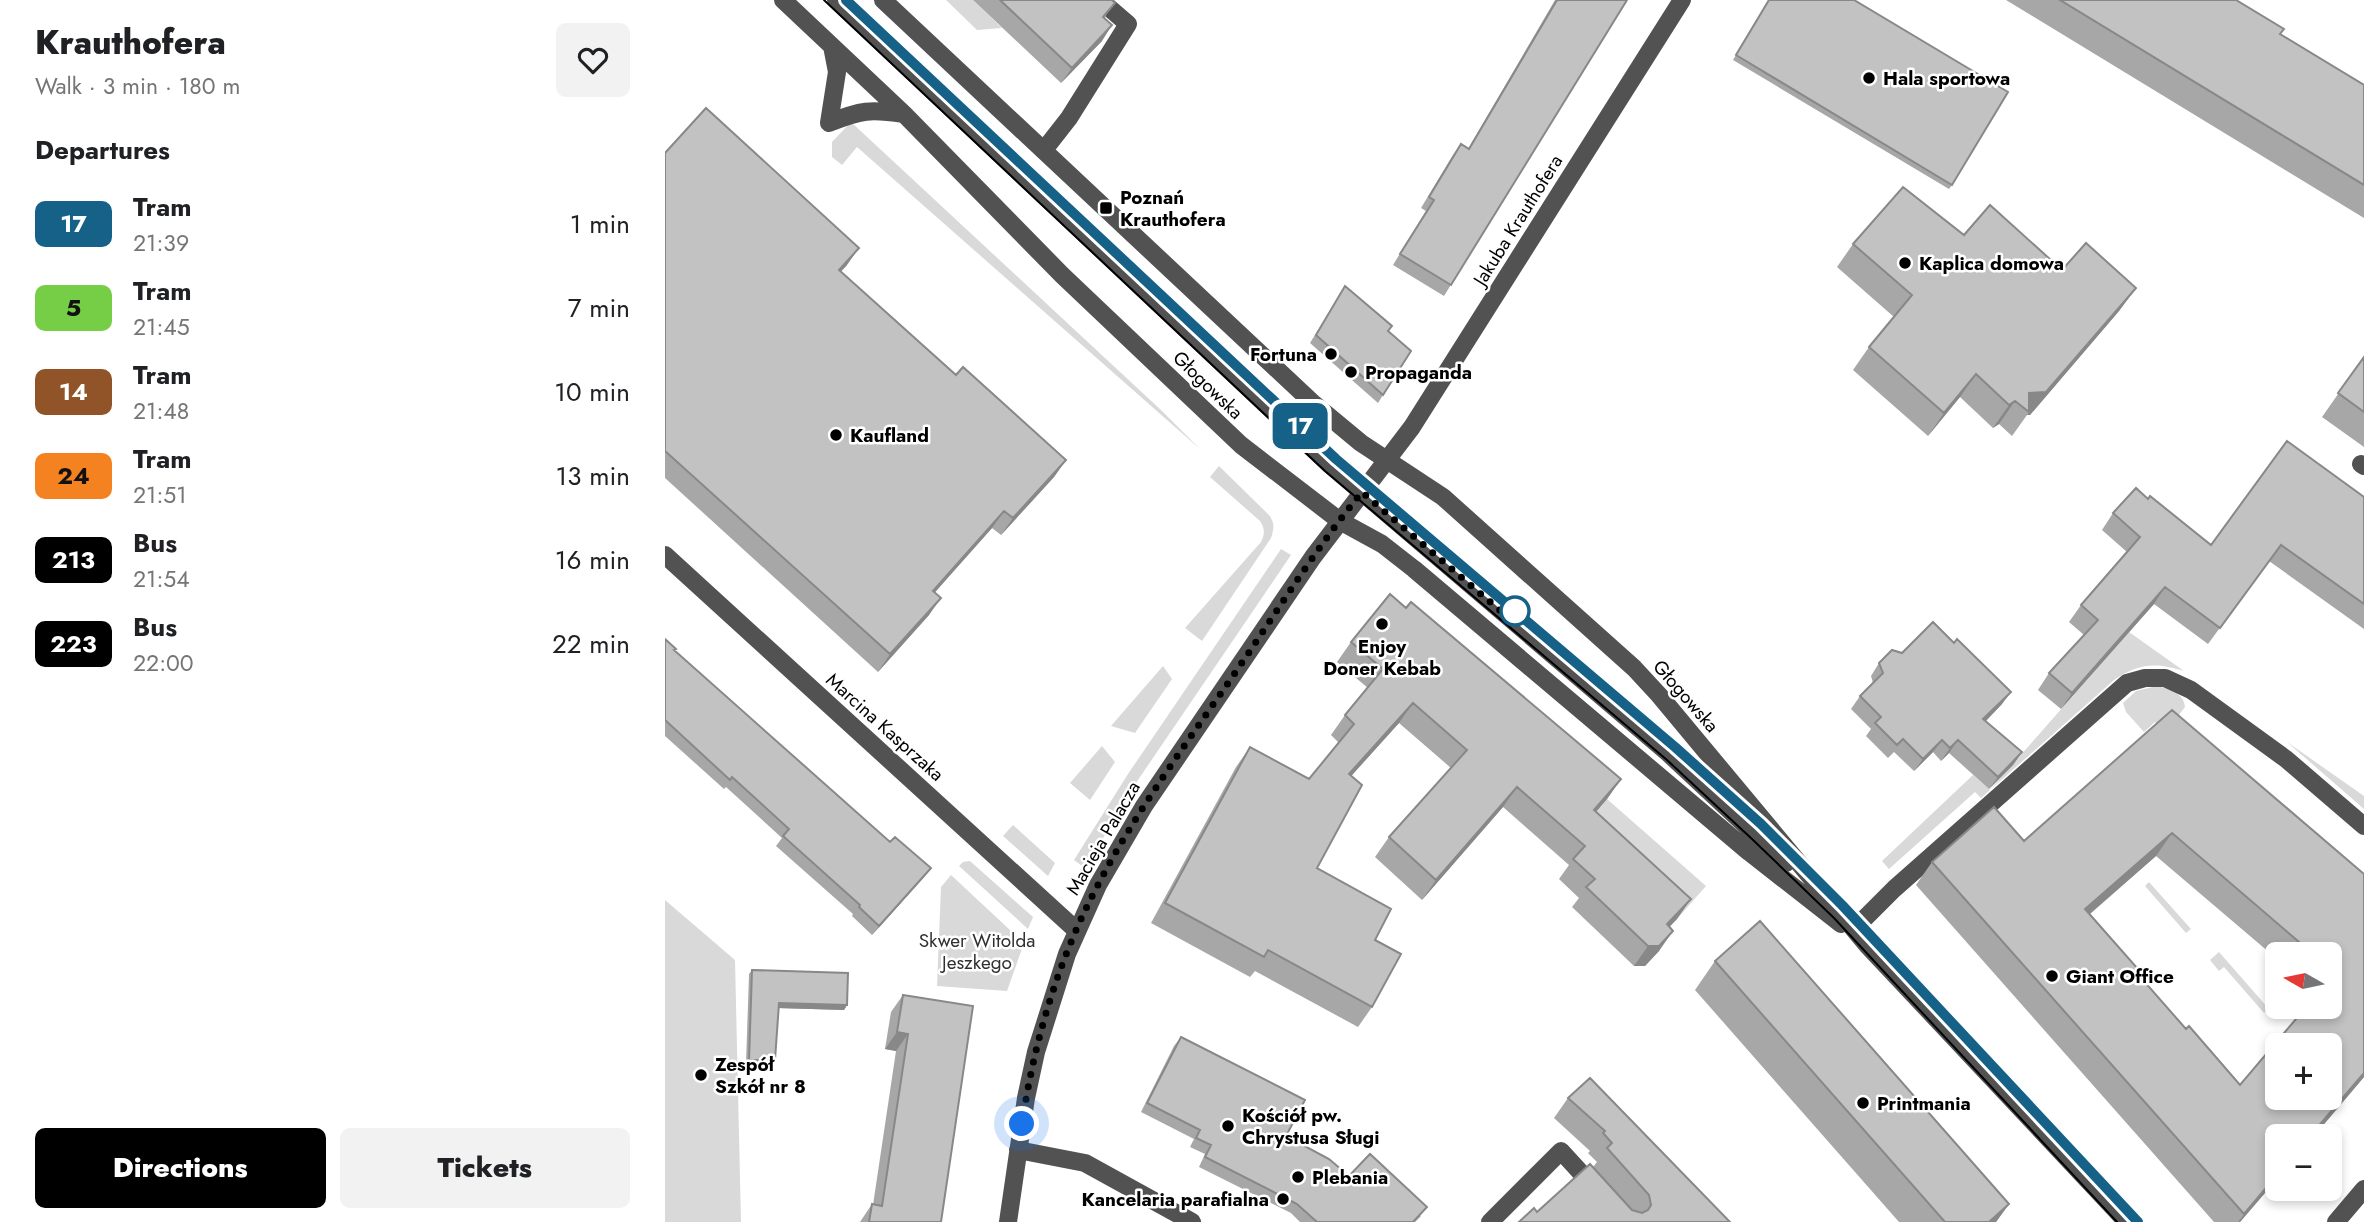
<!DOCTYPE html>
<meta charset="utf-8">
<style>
body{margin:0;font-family:Jost,sans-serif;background:#f2f2f2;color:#202124;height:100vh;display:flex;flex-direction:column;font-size:26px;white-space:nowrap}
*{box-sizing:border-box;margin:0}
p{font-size:23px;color:#757577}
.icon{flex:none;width:38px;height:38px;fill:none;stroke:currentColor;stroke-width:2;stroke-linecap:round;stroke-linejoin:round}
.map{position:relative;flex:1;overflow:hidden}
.drawer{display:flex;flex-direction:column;background:#fff;width:665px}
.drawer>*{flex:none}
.badge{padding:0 14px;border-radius:10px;font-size:24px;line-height:46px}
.needle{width:46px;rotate:279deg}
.controls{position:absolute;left:1600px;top:942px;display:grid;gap:14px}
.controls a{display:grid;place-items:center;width:77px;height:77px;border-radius:10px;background:#fff;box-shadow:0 4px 10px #0003;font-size:35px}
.you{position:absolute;width:35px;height:35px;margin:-18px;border:5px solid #fff;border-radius:50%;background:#1a73e8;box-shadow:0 0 0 10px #1a73e833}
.map>.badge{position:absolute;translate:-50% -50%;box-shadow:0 0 0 4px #fff}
h2{padding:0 35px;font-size:26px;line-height:63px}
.round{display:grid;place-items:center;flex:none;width:74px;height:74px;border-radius:10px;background:#f2f2f2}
.summary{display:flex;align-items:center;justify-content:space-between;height:119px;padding:0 35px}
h1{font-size:33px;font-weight:800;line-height:52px}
.cta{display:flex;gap:14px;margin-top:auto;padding:14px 35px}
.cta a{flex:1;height:80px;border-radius:10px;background:#000;color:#fff;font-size:28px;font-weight:800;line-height:80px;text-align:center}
.cta a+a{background:#f2f2f2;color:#202124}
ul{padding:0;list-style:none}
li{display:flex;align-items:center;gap:21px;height:84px;padding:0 35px}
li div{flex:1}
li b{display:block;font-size:26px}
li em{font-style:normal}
li .badge{min-width:77px;font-weight:700;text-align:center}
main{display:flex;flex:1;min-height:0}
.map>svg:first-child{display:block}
.green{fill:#d9d9d9}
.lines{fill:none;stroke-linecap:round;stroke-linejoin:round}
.minor{stroke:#525252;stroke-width:18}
.tram{stroke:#000;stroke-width:2}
.wall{fill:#a7a7a7;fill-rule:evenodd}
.shaded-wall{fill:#888}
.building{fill:#c2c2c2;stroke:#888;stroke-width:2;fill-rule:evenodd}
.line-casing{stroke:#fff;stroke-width:16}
.line{stroke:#166187;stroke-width:10}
.walk{stroke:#000;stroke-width:7;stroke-dasharray:0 12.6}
.poi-dot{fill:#000;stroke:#fff;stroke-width:2.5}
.stop-dot{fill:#fff;stroke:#166187;stroke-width:3.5}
.labels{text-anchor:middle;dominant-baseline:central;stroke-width:5;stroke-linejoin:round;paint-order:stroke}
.poi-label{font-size:19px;font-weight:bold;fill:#000;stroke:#fff;text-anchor:start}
.street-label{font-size:19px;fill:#000;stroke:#fff}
.park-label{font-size:19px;fill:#303030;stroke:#fff}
</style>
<main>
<section class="drawer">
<div class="summary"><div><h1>Krauthofera</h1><p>Walk · 3 min · 180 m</p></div><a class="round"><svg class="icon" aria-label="heart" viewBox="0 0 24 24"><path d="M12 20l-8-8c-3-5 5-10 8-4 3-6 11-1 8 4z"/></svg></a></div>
<h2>Departures</h2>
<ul>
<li><span class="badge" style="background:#166187;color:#fff">17</span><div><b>Tram</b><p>21:39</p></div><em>1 min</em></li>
<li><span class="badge" style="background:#76ce47;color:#111">5</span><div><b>Tram</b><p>21:45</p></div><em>7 min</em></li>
<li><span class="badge" style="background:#915429;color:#fff">14</span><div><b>Tram</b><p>21:48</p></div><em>10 min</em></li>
<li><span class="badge" style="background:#f58220;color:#111">24</span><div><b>Tram</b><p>21:51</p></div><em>13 min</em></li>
<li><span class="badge" style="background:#000;color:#fff">213</span><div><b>Bus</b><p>21:54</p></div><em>16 min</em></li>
<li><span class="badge" style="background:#000;color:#fff">223</span><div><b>Bus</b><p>22:00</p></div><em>22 min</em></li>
</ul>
<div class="cta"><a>Directions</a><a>Tickets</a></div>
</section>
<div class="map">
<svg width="1699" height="1222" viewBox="0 0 1699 1222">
<rect width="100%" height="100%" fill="#fff"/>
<path class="green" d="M 281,0 L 308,0 L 337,28 L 312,30 Z
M 186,122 L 497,411 L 535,449 L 192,147 L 177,165 L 167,157 L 167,142 Z
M 554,466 L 604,515 C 610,523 609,529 606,538 L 537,641 L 520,628 L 596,542 C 600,533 600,529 595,521 L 545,477 Z
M 616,549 L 626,555 L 473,780 L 420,868 L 409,860 L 463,774 Z
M 1464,632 L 1519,671 C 1490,662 1474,663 1449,680 L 1316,798 L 1310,792 L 1224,869 L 1217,861 L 1308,775 L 1325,790 Z
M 498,666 L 507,679 L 470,733 L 446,726 Z
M 1492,686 C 1504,689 1519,693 1520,707 L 1501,732 L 1490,722 L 1479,732 L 1461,712 L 1458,703 L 1471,691 Z
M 1622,742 L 1699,796 L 1699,809 Z
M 437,746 L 450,762 L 425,800 L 405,783 Z
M 942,799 L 1041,886 L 1012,919 L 917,828 Z
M 348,825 L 390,863 L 383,876 L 338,836 Z
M 305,861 L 368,917 L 363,929 L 294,866 L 298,862 Z
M 286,875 L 359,943 L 342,991 L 272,986 L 276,887 Z
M 1484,882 L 1526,929 L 1521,933 L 1480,886 Z
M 0,900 L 70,960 L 76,1222 L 0,1222 Z
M 1554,952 L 1604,1009 L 1599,1013 L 1559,967 L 1554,971 L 1545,960 Z"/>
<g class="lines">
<path class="minor" d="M 118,0 L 239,114 L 397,275 L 576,445 L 675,521 L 717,544 L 749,569 L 1084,852 L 1176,924
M 171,0 L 665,465 L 1003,753 L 1121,863
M 218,0 L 649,404 L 696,443 L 778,497 L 969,668 L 994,695 L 1202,945 L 1462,1222
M 167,46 L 172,72 L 164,123 C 196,110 205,109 239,114
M 379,150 L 404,118 L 463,24 L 435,0
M 1696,464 L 1699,466
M 0,555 L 411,930
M 1189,929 L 1229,889 L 1462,683 L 1480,678 L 1500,678 L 1526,690 L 1621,759 L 1699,826
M 353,1150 L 420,1163 L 527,1222
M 343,1222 L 361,1098 L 371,1052 L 402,954 L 433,885 L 479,806 L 648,557 L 747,427 L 1017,0
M 825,1222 L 896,1151 L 961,1222
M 1671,1222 L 1699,1189"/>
<path class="tram" d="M 159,0 L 660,471 L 1002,760 L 1087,839 L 1169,918 L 1452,1222
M 181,0 L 671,459 L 1010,747 L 1095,824 L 1177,905 L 1473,1222"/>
</g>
<path class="wall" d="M 308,0 L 447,0 L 440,18 L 437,41 L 396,83 Z
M 890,0 L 962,0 L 779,296 L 728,265 L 761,211 L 756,208 L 788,155 L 796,144 L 803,149 Z
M 1103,0 L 1287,185 L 1284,189 L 1068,60 Z
M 1341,0 L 1571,0 L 1615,34 L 1699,85 L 1699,218 Z
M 0,153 L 182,265 L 176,271 L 291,375 L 401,460 L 389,477 L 336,535 L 327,528 L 270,592 L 264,615 L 213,672 L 0,478 Z
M 1299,235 L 1397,270 L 1471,288 L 1454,311 L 1365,415 L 1362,415 L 1347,436 L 1334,424 L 1328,428 L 1295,397 L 1263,436 L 1188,370 L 1204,347 L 1229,317 L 1172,267 L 1188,244 Z
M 680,286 L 723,331 L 718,395 L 713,403 L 645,343 Z
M 1699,357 L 1699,447 L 1657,417 Z
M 1699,497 L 1699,629 L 1604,561 L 1543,644 L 1489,604 L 1396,709 L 1373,690 L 1384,673 L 1419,635 L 1404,622 L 1416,605 L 1462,552 L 1437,530 L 1448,513 L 1483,499 L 1546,545 Z
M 0,639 L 11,649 L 10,651 L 259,877 L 207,935 L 187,916 L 188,914 L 111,846 L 117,838 L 61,787 L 59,789 L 0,736 Z
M 686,642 L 956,779 L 942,799 L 931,812 L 1012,919 L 1004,927 L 994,951 L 980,966 L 969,966 L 907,907 L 914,898 L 894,879 L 904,865 L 838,807 L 757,900 L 710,857 L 724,837 L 786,768 L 734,723 L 686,776 L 652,868 L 710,940 L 707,1007 L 693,1027 L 590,971 L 585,977 L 486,923 L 571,767 L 585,747 L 644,779 L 674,743 L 666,735 L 680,715 L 703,688 L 672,662 Z
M 1214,663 L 1337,704 L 1321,721 L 1357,752 L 1348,765 L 1324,789 L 1284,753 L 1276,761 L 1268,752 L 1249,771 L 1229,752 L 1223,758 L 1201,736 L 1206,729 L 1186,709 L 1195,696 L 1208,683 L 1206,676 Z
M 1507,710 L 1699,874 L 1699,1077 L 1649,1136 L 1612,1136 L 1612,1179 L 1575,1222 L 1549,1222 L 1251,885 L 1267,862 L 1359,841 ZM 1491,856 L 1612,959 L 1612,954 L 1664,954 L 1664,1006 L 1575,1085 L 1521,1029 L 1470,972 L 1425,914 Z
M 1050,961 L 1344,1204 L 1331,1222 L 1234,1222 L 1030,990 Z
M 87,970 L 182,1005 L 179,1010 L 114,1008 L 110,1060 L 106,1065 L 81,1064 L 84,974 Z
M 238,995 L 276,1222 L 195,1222 L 207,1204 L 208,1205 L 231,1051 L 220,1049 L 226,1012 Z
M 516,1037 L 621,1136 L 684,1176 L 756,1216 L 750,1222 L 635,1222 L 626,1213 L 534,1167 L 540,1154 L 525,1147 L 529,1139 L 476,1112 L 509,1046 Z
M 903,1098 L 1065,1222 L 872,1212 L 928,1167 L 932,1162 L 923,1153 L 925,1151 L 889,1118 Z"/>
<path class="shaded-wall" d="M 447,25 L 437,41 L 396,83 L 407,68 Z
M 194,248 L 182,265 L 162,287 L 174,270 Z
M 1471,288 L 1454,311 L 1365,415 L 1362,415 L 1364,412 L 1364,393 Z
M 1311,374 L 1295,397 L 1263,436 L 1279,413 Z
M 1350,401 L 1334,424 L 1328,428 L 1344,405 Z
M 401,460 L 389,477 L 336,535 L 348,518 Z
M 339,511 L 327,528 L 256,608 L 268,591 Z
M 1500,587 L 1489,604 L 1396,709 L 1407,693 Z
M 276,598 L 264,615 L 213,672 L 225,654 Z
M 1346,692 L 1337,704 L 1310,732 L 1318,719 Z
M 748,703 L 734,723 L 670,794 L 684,774 Z
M 1277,740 L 1268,752 L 1249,771 L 1258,759 Z
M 1293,740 L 1284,753 L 1276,761 L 1285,748 Z
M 1357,752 L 1348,765 L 1324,789 L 1333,777 Z
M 956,779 L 942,799 L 915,830 L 929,810 Z
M 852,787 L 838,807 L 757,900 L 771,880 Z
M 1507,833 L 1491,856 L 1404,932 L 1420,909 Z
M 266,868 L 259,877 L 207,935 L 214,926 Z
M 1026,899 L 1012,919 L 988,944 L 1002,924 Z
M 1008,931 L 994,951 L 980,966 L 969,966 L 983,946 Z
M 114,1003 L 182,1005 L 179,1010 L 111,1008 Z
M 232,1032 L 243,1034 L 231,1051 L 220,1049 Z
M 84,1060 L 110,1060 L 106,1065 L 81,1064 Z
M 1699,1073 L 1699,1077 L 1649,1136 L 1645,1136 Z
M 1612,1175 L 1612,1179 L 1575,1222 L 1573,1222 Z
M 1344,1204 L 1331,1222 L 1324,1222 Z"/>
<path class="building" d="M 335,0 L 447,0 L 450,3 L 438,17 L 447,25 L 407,68 Z
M 892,0 L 962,0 L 786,285 L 735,254 L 769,200 L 764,197 L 796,144 L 804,149 Z
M 1104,0 L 1189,0 L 1343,92 L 1287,185 L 1071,55 Z
M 1395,0 L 1571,0 L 1619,29 L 1615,34 L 1699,85 L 1699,185 Z
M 41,108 L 194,248 L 174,270 L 291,375 L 298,367 L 401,460 L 348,518 L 339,511 L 268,591 L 276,598 L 225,654 L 0,451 L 0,153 Z
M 1238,187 L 1299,235 L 1325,205 L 1397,270 L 1421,243 L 1471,288 L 1381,392 L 1364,393 L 1364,412 L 1350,401 L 1344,405 L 1311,374 L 1279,413 L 1204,347 L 1247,295 L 1188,244 Z
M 680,286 L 727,326 L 723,331 L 746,351 L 718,395 L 651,335 Z
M 1699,357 L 1699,412 L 1673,393 Z
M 1622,441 L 1699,497 L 1699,604 L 1616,545 L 1555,628 L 1500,587 L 1407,693 L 1384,673 L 1433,620 L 1416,605 L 1475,537 L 1448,513 L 1471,488 L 1483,499 L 1485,496 L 1546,545 Z
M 725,594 L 741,608 L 746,602 L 956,779 L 929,810 L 1026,899 L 1002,924 L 1008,931 L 994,946 L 983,946 L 921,887 L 930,879 L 908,859 L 920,846 L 852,787 L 771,880 L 724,837 L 802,750 L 748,703 L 684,774 L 697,785 L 652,868 L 726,909 L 710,940 L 736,954 L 707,1007 L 603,950 L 599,957 L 500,903 L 585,747 L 644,779 L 689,724 L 680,715 L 718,669 L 686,642 Z
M 1268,622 L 1289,643 L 1292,639 L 1346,692 L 1318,719 L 1357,752 L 1333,777 L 1293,740 L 1285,748 L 1277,740 L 1258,759 L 1238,739 L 1232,745 L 1210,723 L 1216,717 L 1195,696 L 1218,673 L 1214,663 L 1227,650 L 1237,653 Z
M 0,639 L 11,649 L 9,650 L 225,842 L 230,837 L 266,868 L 214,926 L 194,907 L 195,905 L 118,836 L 124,829 L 67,777 L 65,780 L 0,720 Z
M 1507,710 L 1699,874 L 1699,1073 L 1645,1136 L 1612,1136 L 1612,1175 L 1579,1214 L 1267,862 L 1329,807 L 1359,841 ZM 1507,833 L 1648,954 L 1664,954 L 1664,967 L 1671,973 L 1664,980 L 1664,1006 L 1642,1006 L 1575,1085 L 1524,1026 L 1521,1029 L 1470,971 L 1473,969 L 1420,909 ZM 1612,1045 L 1664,1045 L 1664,1097 L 1612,1097 Z
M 1095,921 L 1344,1204 L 1324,1222 L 1280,1222 L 1050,961 Z
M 87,970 L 183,973 L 182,1005 L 114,1003 L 110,1060 L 84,1060 Z
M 238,995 L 308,1006 L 276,1222 L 204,1222 L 207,1204 L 217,1206 L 243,1034 L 232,1032 Z
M 516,1037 L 640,1100 L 621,1136 L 664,1159 L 684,1176 L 705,1154 L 762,1207 L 748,1222 L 652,1222 L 632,1204 L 540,1157 L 546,1145 L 531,1138 L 535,1130 L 482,1103 Z
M 925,1078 L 1065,1222 L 854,1222 L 869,1208 L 872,1212 L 925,1164 L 967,1210 L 977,1213 L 983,1210 L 986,1205 L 984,1195 L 942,1148 L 947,1143 L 938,1133 L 940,1131 L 903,1098 Z"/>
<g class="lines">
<g class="line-casing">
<path id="line" d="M 181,0 L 671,459 L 1010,747 L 1096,824 L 1177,905 L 1473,1222"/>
</g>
<use href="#line" class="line"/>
<path class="walk" d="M 357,1124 C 369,1041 394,957 434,883 C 473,808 524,740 572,670 C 613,610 651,548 697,492 L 844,618 L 850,611"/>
</g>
<g class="poi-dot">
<circle cx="1204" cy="78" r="7"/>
<rect x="434" y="201" width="14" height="14" rx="3.5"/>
<circle cx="1240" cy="263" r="7"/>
<circle cx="666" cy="354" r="7"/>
<circle cx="686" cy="372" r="7"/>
<circle cx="171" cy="435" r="7"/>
<circle cx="717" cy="624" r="7"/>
<circle cx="1387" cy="976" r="7"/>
<circle cx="36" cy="1075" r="7"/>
<circle cx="1198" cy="1103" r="7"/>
<circle cx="563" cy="1126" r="7"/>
<circle cx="633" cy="1177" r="7"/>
<circle cx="618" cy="1199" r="7"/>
</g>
<circle class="stop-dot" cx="850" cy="611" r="14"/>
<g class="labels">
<g class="poi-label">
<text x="1218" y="78">Hala sportowa</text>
<text x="455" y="197">Poznań<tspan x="455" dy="22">Krauthofera</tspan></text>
<text x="1254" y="263">Kaplica domowa</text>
<text x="652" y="354" text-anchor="end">Fortuna</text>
<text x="700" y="372">Propaganda</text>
<text x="185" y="435">Kaufland</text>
<text x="717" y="646" text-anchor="middle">Enjoy<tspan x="717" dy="22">Doner Kebab</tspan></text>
<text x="1401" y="976">Giant Office</text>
<text x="50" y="1064">Zespół<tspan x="50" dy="22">Szkół nr 8</tspan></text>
<text x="1212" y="1103">Printmania</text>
<text x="577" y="1115">Kościół pw.<tspan x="577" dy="22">Chrystusa Sługi</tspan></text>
<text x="647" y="1177">Plebania</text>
<text x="604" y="1199" text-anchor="end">Kancelaria parafialna</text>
</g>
<g class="street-label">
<text transform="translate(853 220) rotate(-58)">Jakuba Krauthofera</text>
<text transform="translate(543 385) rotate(44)">Głogowska</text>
<text transform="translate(1021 696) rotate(49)">Głogowska</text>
<text transform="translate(220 727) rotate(42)">Marcina Kasprzaka</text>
<text transform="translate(438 838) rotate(-60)">Macieja Palacza</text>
</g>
<g class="park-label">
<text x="312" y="940">Skwer Witolda<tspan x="312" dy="22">Jeszkego</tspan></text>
</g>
</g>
</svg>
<div class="controls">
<a><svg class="needle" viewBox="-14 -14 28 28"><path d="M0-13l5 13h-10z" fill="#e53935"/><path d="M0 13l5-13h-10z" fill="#757577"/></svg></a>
<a>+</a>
<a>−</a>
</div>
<div class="you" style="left:357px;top:1124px"></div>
<b class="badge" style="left:635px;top:426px;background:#166187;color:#fff">17</b>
</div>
</main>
